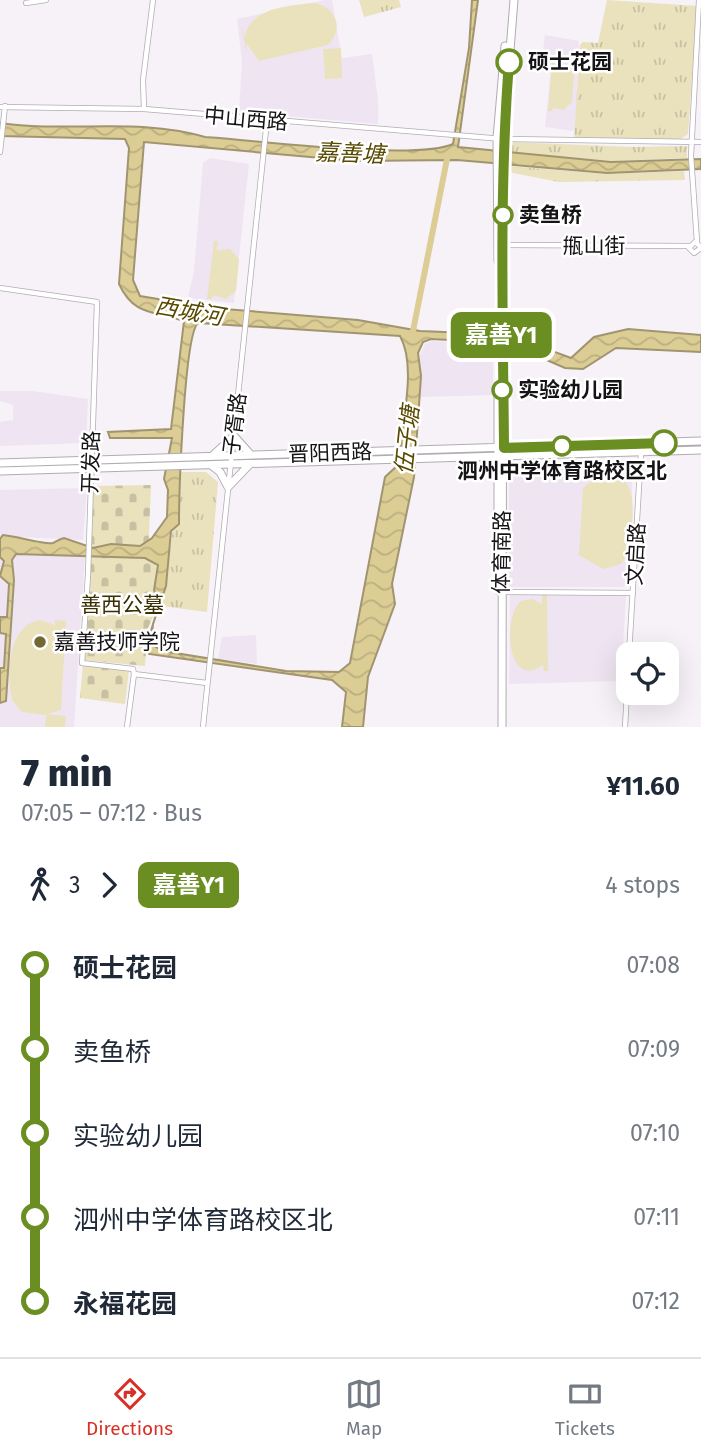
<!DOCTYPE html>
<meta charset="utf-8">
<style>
body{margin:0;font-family:"Fira Sans","Noto Sans SC",sans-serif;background:#f6f6f7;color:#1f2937;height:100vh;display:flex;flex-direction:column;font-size:26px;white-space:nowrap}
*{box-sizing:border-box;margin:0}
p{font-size:23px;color:#747a83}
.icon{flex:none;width:38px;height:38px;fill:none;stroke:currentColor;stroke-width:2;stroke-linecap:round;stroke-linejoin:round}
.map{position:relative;height:727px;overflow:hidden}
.details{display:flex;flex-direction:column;background:#fff;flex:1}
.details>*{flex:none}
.badge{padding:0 14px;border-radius:10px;font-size:24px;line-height:46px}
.tools{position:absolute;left:616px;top:642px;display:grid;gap:14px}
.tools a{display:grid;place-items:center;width:63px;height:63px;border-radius:14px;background:#fff;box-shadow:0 7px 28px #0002;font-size:35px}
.map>.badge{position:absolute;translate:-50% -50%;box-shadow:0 0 0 4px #fff}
.legs{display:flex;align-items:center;gap:10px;height:77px;padding:0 21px;font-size:23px}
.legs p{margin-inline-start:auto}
.overview{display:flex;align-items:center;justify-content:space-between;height:119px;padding:0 21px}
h1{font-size:38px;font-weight:800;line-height:52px}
ul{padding:0 21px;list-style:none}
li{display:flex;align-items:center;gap:24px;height:84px;font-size:26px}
li i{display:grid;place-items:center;width:10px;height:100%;margin:0 9px;background:currentColor}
li i::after{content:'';width:18px;height:18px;margin:-9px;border:5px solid;border-radius:50%;background:#fff}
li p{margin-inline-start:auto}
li:first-child i{background:linear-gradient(#0000 50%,currentColor 0)}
li:last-child i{background:linear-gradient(currentColor 50%,#0000 0)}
.tab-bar{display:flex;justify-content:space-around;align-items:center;height:98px;border-top:2px solid #e0e1e3;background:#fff;font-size:19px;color:#747a83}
.tab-bar a{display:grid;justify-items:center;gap:4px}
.tab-bar .on{color:#d93025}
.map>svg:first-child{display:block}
.built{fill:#efe5f2}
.grass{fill:url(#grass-tufts)}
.cemetery{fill:url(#cemetery-stones)}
.pitch{fill:#eae1bd}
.water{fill:url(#water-waves);stroke:#a0956f;stroke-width:2;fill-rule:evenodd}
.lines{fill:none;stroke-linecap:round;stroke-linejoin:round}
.river{stroke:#dccd95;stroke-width:6}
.minor-casing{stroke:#b1acb2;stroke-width:6}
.major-casing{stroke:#b1acb2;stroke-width:9}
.minor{stroke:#fff;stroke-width:4.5}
.major{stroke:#fff;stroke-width:7}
.line-1-casing{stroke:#fff;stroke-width:16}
.line-1{stroke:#6b8e23;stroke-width:10}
.stop-1-dot{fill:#fff;stroke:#6b8e23;stroke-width:3.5}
.poi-dot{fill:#746734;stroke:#fff;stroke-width:2.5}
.labels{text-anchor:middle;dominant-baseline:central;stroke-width:5;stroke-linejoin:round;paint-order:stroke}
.stop-label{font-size:21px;font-weight:bold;fill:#151315;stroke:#fff;text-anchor:start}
.street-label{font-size:21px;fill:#151315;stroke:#fff}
.park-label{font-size:21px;fill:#392e00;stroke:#fff}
.poi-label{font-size:21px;fill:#151315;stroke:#fff;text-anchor:start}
.water-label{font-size:23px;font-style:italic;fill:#584900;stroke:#fff}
</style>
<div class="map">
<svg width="701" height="727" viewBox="0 0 701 727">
<defs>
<pattern id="grass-tufts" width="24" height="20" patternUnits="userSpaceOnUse" patternTransform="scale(1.75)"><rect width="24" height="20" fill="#eae1bd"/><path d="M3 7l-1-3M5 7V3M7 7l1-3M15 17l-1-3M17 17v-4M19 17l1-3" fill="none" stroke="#c8c0a2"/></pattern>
<pattern id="cemetery-stones" width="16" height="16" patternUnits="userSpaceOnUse" patternTransform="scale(1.75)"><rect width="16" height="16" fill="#eae1bd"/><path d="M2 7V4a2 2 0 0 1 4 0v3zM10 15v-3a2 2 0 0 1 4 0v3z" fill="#c8c0a2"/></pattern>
<pattern id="water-waves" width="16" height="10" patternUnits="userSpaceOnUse" patternTransform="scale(1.75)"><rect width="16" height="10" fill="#dccd95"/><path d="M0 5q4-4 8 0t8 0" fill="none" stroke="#bcaf80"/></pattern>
</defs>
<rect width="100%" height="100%" fill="#f7f1f8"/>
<path class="built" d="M 325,0 L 332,0 L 342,58 L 372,54 L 378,100 L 378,124 L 239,112 L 242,61 L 237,19 Z
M 545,35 L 579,41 L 578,103 L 574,131 L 545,127 L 551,68 L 541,67 Z
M 210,158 L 249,164 L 234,303 L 188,298 L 194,271 L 203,163 Z
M 432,341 L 493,344 L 493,395 L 420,397 L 420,355 L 425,344 Z
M 0,391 L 33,391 L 88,399 L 86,443 L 0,446 L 0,422 L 13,420 L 13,405 L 0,401 Z
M 633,464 L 629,580 L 624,587 L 509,587 L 509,474 L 513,465 Z
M 87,488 L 83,540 L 0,536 L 0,490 Z
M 0,554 L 85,557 L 74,727 L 0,727 Z
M 510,595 L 626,595 L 621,681 L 509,684 Z
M 256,635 L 257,664 L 218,659 L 222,637 Z"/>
<path class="grass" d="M 359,0 L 399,0 L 401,7 L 364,17 Z
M 607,0 L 697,6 L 688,134 L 679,140 L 574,139 L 580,45 L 583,42 L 598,43 Z
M 511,142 L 631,147 L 687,146 L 687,158 L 613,161 L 509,152 Z
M 508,166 L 607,174 L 684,171 L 685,180 L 559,182 L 508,172 Z
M 181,472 L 206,472 L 218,482 L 207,612 L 162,606 Z"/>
<path class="cemetery" d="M 151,485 L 148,559 L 157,565 L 153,590 L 157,608 L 148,628 L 145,666 L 84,660 L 93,486 Z
M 83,664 L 129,670 L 125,704 L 80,698 Z"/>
<path class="pitch" d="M 315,3 C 337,8 344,29 328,45 L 259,61 L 246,43 L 247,55 L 241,25 L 245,38 C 248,8 290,5 315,3 Z
M 341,48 L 342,78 L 325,79 L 323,49 Z
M 552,63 L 557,64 L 557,68 L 568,68 L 574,75 L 572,102 L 564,110 L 553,108 L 552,111 L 548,111 Z
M 214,241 L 218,241 L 217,250 L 230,249 L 239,259 L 236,291 L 226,299 L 213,295 L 212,299 L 207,299 Z
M 612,475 C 619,477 626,480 629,488 C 637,502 631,553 621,564 L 603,569 L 579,555 L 583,488 L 598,476 Z
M 542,594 L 547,594 L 548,671 L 544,671 L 543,665 C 507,691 502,617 521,601 L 532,599 L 542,604 Z
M 40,620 L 55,625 L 55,620 L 66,621 L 61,710 L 47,714 L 66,716 L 65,727 L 45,727 L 46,715 L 22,712 L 12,700 C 6,673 8,625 40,620 Z"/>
<path class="water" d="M 472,0 L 478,0 L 458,147 L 611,162 L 701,159 L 701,169 L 607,173 L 457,160 L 355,161 L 144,142 L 133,280 L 140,296 L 212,308 L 358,320 L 420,331 L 492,334 L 544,342 L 552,351 L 571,358 L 594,337 L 628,329 L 701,335 L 701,352 L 616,348 L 583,369 L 565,368 L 507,343 L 431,339 L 423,342 L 418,353 L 421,376 L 414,477 L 392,584 L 395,604 L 368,677 L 363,727 L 342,727 L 346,692 L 332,680 L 149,654 L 150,634 L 159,605 L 154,590 L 158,565 L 145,558 L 16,554 L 12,560 L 14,580 L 6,701 L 0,703 L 0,668 L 4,668 L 6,634 L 0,633 L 0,617 L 7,617 L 9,584 L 0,576 L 4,561 L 0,557 L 0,539 L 3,535 C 15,536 47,545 53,543 C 57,541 60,539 64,538 L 93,548 L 111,544 L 140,546 L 152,538 L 167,517 L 168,490 L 164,479 L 172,438 L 110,438 L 108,432 L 171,429 L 184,321 C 153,311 134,316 119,284 L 129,148 L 125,139 L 0,136 L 0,123 C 68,133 138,117 205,137 C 254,140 416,161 453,144 L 469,48 ZM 198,323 L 400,336 C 418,368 400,428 399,464 L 385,477 L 350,663 L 339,672 L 286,671 L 163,651 L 151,644 L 153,624 L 166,586 L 171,531 L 179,524 C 179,496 184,335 198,323 Z"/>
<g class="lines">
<path class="river" d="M 412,336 L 448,154"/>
<g class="minor-casing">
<path id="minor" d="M 26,3 L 46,0
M 0,107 L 144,109 L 503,139 L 701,142
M 144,109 L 143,80 L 153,0
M 0,152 L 5,106
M 697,242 L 691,156 L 699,0
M 502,245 L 690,246
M 701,247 L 695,242 L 689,248 L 694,253 L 701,248
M 0,288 L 97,302 L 88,575 L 82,663 L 133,669 L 134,674
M 498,592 L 633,593
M 629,654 L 641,453
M 127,727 L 134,674 L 207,683
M 203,727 L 267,120
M 625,727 L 628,675"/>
</g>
<g class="major-casing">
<path id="major" d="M 498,261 L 497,138 L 505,46
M 212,456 L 234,436 L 251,455
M 0,463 L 701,441
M 211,465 L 220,472 L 228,487 L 250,464
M 0,471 L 701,450
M 498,573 L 498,385
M 502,727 L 503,139 L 514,0"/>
</g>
<use href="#minor" class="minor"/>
<use href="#major" class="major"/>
</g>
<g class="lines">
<g class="line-1-casing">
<path id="line-1" d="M 509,62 C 499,190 503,319 504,448 L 664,443"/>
</g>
<use href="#line-1" class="line-1"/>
</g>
<g class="stop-1-dot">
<circle cx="509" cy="62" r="12"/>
<circle cx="503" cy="215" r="9"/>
<circle cx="502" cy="390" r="9"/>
<circle cx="664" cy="443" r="12"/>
<circle cx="562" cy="446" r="9"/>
</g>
<circle class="poi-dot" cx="40" cy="642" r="7"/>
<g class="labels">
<g class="stop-label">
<text x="528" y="62">硕士花园</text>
<text x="519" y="215">卖鱼桥</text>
<text x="518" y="390">实验幼儿园</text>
<text x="562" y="471" text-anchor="middle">泗州中学体育路校区北</text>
</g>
<g class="street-label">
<text transform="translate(246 119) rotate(5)">中山西路</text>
<text x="594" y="246">甁山街</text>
<text transform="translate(235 424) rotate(-83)">子胥路</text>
<text transform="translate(330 453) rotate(-2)">晋阳西路</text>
<text transform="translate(91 462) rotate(-88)">开发路</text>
<text transform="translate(502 552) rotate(-89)">体育南路</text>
<text transform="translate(636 554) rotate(-87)">文启路</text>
</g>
<g class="park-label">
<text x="122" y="605">善西公墓</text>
</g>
<g class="poi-label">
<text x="54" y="642">嘉善技师学院</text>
</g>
<g class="water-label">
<text transform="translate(350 153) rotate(2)">嘉善塘</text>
<text transform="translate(189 311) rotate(10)">西城河</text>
<text transform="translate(407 440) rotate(-84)">伍子塘</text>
</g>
</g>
</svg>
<div class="tools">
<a><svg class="icon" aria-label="locate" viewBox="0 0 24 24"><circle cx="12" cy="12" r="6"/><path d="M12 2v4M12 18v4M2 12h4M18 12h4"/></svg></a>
</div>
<b class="badge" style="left:501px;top:335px;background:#6b8e23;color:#fff">嘉善Y1</b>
</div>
<section class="details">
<div class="overview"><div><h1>7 min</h1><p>07:05 – 07:12 · Bus</p></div><b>¥11.60</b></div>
<div class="legs"><svg class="icon" aria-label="walk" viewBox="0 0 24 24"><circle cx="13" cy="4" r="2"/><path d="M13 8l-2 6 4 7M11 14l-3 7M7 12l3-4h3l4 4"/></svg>3<svg class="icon" aria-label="forward" viewBox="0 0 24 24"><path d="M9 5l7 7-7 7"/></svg><b class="badge" style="background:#6b8e23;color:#fff">嘉善Y1</b><p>4 stops</p></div>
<ul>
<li><i style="color:#6b8e23"></i><b>硕士花园</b><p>07:08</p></li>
<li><i style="color:#6b8e23"></i><span>卖鱼桥</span><p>07:09</p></li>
<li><i style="color:#6b8e23"></i><span>实验幼儿园</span><p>07:10</p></li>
<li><i style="color:#6b8e23"></i><span>泗州中学体育路校区北</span><p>07:11</p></li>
<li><i style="color:#6b8e23"></i><b>永福花园</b><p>07:12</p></li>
</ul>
</section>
<nav class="tab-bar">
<a class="on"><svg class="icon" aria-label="directions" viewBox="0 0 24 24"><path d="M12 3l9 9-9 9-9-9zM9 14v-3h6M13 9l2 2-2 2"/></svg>Directions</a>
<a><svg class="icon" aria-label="map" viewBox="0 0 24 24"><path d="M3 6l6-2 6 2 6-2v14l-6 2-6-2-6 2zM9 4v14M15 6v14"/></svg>Map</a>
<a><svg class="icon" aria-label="tickets" viewBox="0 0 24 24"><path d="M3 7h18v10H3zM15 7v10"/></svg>Tickets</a>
</nav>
